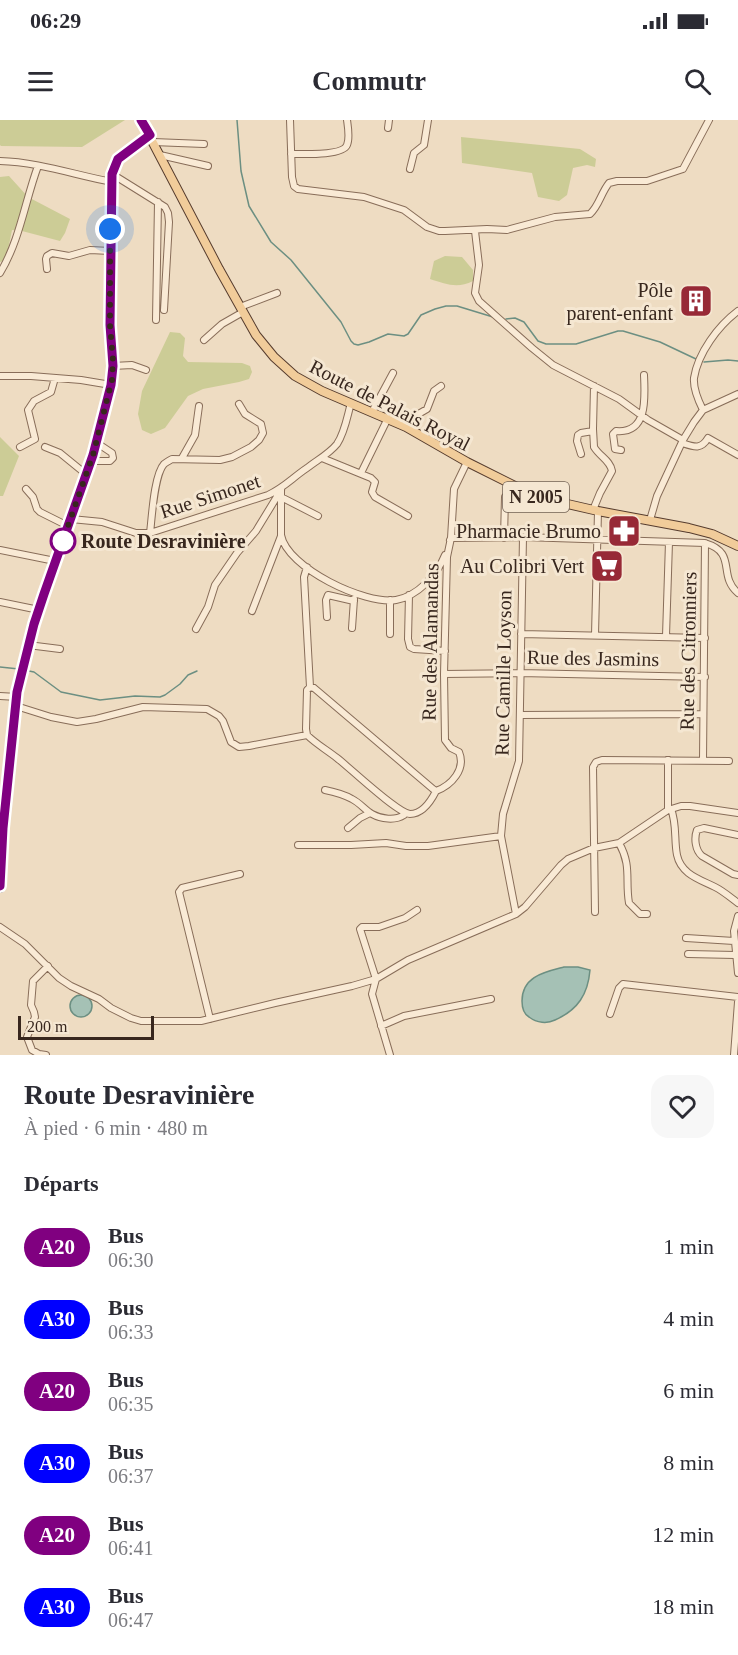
<!DOCTYPE html>
<html lang="fr">
<meta charset="utf-8">
<style>
body{margin:0;font-family:"Times New Roman",serif;background:#f7f7f7;color:#2b2b33;height:100vh;display:flex;flex-direction:column;font-size:22px;white-space:nowrap}
*{box-sizing:border-box;margin:0}
p{font-size:20px;color:#7c7c81}
.icon{flex:none;width:33px;height:33px;fill:none;stroke:currentColor;stroke-width:2;stroke-linecap:round;stroke-linejoin:round}
.map{position:relative;height:935px;overflow:hidden}
.side{display:flex;flex-direction:column;background:#fff;flex:1}
.side>*{flex:none}
.badge{padding:0 12px;border-radius:20px;font-size:21px;line-height:39px}
.scale{position:absolute;left:18px;bottom:15px;width:136px;box-sizing:border-box;padding-left:6px;border:3px solid #38271e;border-top:0;font-size:16px;line-height:21px;white-space:nowrap;color:#38271e;-webkit-text-stroke:4px #f5e7d2;paint-order:stroke}
.you{position:absolute;width:30px;height:30px;margin:-15px;border:4px solid #fff;border-radius:50%;background:#1a73e8;box-shadow:0 0 0 9px #1a73e833}
.map>.badge{position:absolute;translate:-50% -50%;box-shadow:0 0 0 3px #fff}
h2{padding:0 24px;font-size:22px;line-height:54px}
.round{display:grid;place-items:center;flex:none;width:63px;height:63px;border-radius:18px;background:#f7f7f7}
.headline{display:flex;align-items:center;justify-content:space-between;height:102px;padding:0 24px}
h1{font-size:28px;font-weight:800;line-height:45px}
ul{padding:0;list-style:none}
li{display:flex;align-items:center;gap:18px;height:72px;padding:0 24px}
li div{flex:1}
li b{display:block;font-size:22px}
li em{font-style:normal}
li .badge{min-width:66px;font-weight:700;text-align:center}
.status{display:flex;justify-content:space-between;align-items:center;height:42px;padding:0 30px;background:#fff;direction:ltr}
.status svg{height:16px;fill:currentColor}
header{display:flex;justify-content:space-between;align-items:center;height:78px;padding:0 24px;background:#fff;font-size:27px;font-weight:800}
.map>svg:first-child{display:block}
.green{fill:#cccc96}
.water{fill:#a5c1b5;stroke:#6c8f82;stroke-width:1.5}
.lines{fill:none;stroke-linecap:round;stroke-linejoin:round}
.stream{stroke:#6c8f82;stroke-width:1.5}
.minor-casing{stroke:#886d59;stroke-width:8}
.major-casing{stroke:#563c2e;stroke-width:10}
.minor{stroke:#f9ead5;stroke-width:6}
.major{stroke:#f1cc9a;stroke-width:8}
.line-casing{stroke:#fff;stroke-width:14}
.line{stroke:#800080;stroke-width:9}
.walk{stroke:#38271e;stroke-width:6;stroke-dasharray:0 10.8}
.stop-dot{fill:#fff;stroke:#800080;stroke-width:3}
.labels{text-anchor:middle;dominant-baseline:central;stroke-width:6;stroke-linejoin:round;paint-order:stroke}
.shield{fill:#f5e7d2;stroke:#716154;stroke-width:1.5}
.shield-label{font-size:18px;font-weight:bold;fill:#38271e}
.poi-label{font-size:20px;fill:#38271e;stroke:#f5e7d2;text-anchor:end}
.street-label{font-size:20px;fill:#38271e;stroke:#f5e7d2}
.stop-label{font-size:20px;font-weight:bold;fill:#38271e;stroke:#f5e7d2;text-anchor:start}
</style>
<div class="status"><b>06:29</b><svg viewBox="0 0 49 12"><path d="M0 12V9h3v3zM5 12V6h3v6zM10 12V3h3v9zM15 12V0h3v12zM26 1h20v11H26zM47 4h2v5h-2z"/></svg></div>
<header><svg class="icon" aria-label="menu" viewBox="0 0 24 24"><path d="M4 6h16M4 12h16M4 18h16"/></svg>Commutr<svg class="icon" aria-label="search" viewBox="0 0 24 24"><circle cx="10" cy="10" r="6"/><path d="M15 15l6 6"/></svg></header>
<div class="map">
<svg width="738" height="935" viewBox="0 0 738 935">
<rect width="100%" height="100%" fill="#eedcc2"/>
<path class="green" d="M 0,0 L 125,0 L 82,27 L 1,26 L 0,25 Z
M 461,17 L 580,29 L 596,39 L 595,47 L 587,45 L 573,48 L 567,75 L 559,81 L 538,77 L 532,53 L 462,43 Z
M 9,56 L 28,77 L 70,99 L 65,113 L 60,121 L 22,111 L 12,110 L 6,140 L 0,142 L 0,57 Z
M 445,136 L 462,137 L 473,150 L 473,161 C 457,169 446,164 430,159 L 434,141 Z
M 170,212 L 180,213 L 185,218 L 183,236 L 188,242 L 242,243 L 250,246 L 252,252 L 249,259 L 239,262 L 203,269 L 188,276 L 165,308 L 151,314 L 142,310 L 138,294 L 142,271 Z
M 0,317 L 19,336 L 3,376 L 0,376 Z"/>
<path class="water" d="M 564,847 L 578,847 L 590,850 C 588,874 578,890 555,900 C 547,904 537,903 529,897 C 524,894 522,887 522,881 C 522,856 545,852 564,847 Z
M70 886a11 11 0 1 1 22 0a11 11 0 1 1-22 0Z"/>
<g class="lines">
<path class="stream" d="M 237,0 L 241,51 L 249,86 L 271,122 L 291,140 L 341,202 L 351,221 L 354,224 L 358,225 L 369,222 L 388,214 L 404,216 L 408,214 L 421,195 L 435,189 L 446,186 L 457,186 L 493,197
M 506,199 L 515,198 L 524,202 L 538,221 L 546,224 L 576,224 L 618,211 L 623,211 L 660,222 L 696,239
M 704,242 L 728,240 L 738,241
M 0,547 L 19,549
M 24,550 L 34,552 L 61,572 L 100,580 L 135,576 L 160,577 L 165,575 L 180,564 L 188,555 L 197,551"/>
<g class="minor-casing">
<path id="minor" d="M 290,0 L 292,57 L 294,66 L 298,69 L 364,77 L 404,90 L 427,107 L 439,111 L 445,111 L 487,109 L 507,110 L 555,97 L 590,94 C 599,86 601,73 609,63 L 617,61 L 647,61 L 683,49 L 709,0
M 388,8 L 389,0
M 153,22 L 204,24
M 291,34 C 302,34 343,36 347,25 C 350,18 348,7 347,0
M 160,35 L 208,46
M 0,41 C 38,42 75,55 112,62
M 410,49 L 414,33 L 424,25 L 428,0
M 112,54 L 165,87 L 168,93 L 169,102 L 164,190
M 475,111 L 479,145 L 475,173 L 479,181 L 532,228 L 553,245 L 619,279 L 648,300 L 683,320
M 47,149 L 46,139 L 47,136 L 52,133 L 69,136 L 90,130 L 110,131
M 0,153 C 20,120 25,81 38,46
M 240,187 L 277,173
M 156,200 L 158,82
M 204,220 L 222,204 L 243,192
M 113,246 L 132,245 L 146,250
M 0,256 L 31,256 L 81,260 L 111,265
M 703,290 C 698,280 693,269 694,258 C 698,233 718,206 738,191
M 372,292 L 393,253
M 407,308 L 415,296 L 427,289 L 434,271 L 441,266
M 682,323 C 694,327 701,330 708,318 L 738,335
M 20,327 L 35,319 L 28,290 L 34,281 L 51,272 L 55,258
M 45,327 L 60,333 L 87,355
M 621,330 L 615,329 L 613,314 L 616,311 C 648,314 645,278 644,255
M 581,334 L 577,321 L 578,315 L 581,313 L 593,311
M 182,338 L 195,315 L 199,286
M 322,338 L 371,358 L 375,362 L 372,372 L 375,377 L 408,396
M 91,341 L 110,341 L 113,338 L 112,333 L 97,323
M 361,353 L 388,298
M 26,369 L 33,377 L 37,389 L 40,392 L 68,406
M 281,369 L 281,415 C 287,448 365,485 396,480 C 418,476 437,455 445,435
M 281,377 L 318,396
M 593,390 L 600,373 L 612,351 C 610,340 600,337 594,327 L 593,309 L 594,266
M 71,399 L 102,402 L 136,413 L 150,413 L 268,375 C 285,367 292,358 307,348 C 317,340 329,334 337,324 C 345,312 347,297 351,283
M 650,400 L 657,376 L 683,320 L 694,302 L 703,290 L 738,274
M 150,413 C 152,397 154,355 164,344 C 167,342 170,340 172,339 L 220,340 L 232,337 L 251,327 L 259,320 L 263,313 L 261,304 L 245,294 L 239,284
M 504,418 L 505,377
M 450,420 L 451,418 L 523,417 L 705,423 C 738,433 717,455 738,473
M 0,430 L 55,441
M 307,447 L 304,457 L 310,567
M 409,475 L 408,519 L 410,527 L 414,529 L 445,531
M 390,480 L 390,514
M 0,482 L 39,490
M 252,491 L 281,416
M 327,497 L 326,480 L 328,475 L 354,481
M 352,508 L 354,479
M 196,509 L 208,487 L 215,465 L 237,433 L 256,411 L 281,370
M 521,514 L 705,518
M 595,515 L 598,391
M 666,516 L 669,422
M 28,525 L 60,529
M 444,554 L 520,553 L 705,557
M 0,576 L 17,577
M 16,586 L 51,597 L 77,602 L 96,599 L 143,587 L 207,589 L 219,596 L 223,601 L 231,622 L 239,627 L 249,626 L 307,615
M 520,595 L 703,594
M 668,640 L 668,690
M 703,640 L 705,423
M 325,670 C 335,672 343,674 352,679 C 360,683 365,690 372,694 C 381,699 395,701 404,695 L 404,693
M 436,671 C 431,681 423,694 410,694 C 397,693 350,648 337,638 C 327,630 316,624 307,615 L 306,609 L 307,570 L 310,567 L 314,568 L 433,669 L 436,671 C 452,665 466,649 459,632 L 451,628 L 445,620 L 444,554 L 447,437 L 451,418 L 454,369 L 467,342
M 671,689 C 677,704 674,720 677,735 C 681,754 699,759 715,767 C 723,771 730,777 738,783
M 348,708 L 360,698 L 370,693
M 738,715 L 704,708 L 697,710 C 694,718 695,730 702,736 L 733,754 L 738,755
M 619,723 C 632,746 625,760 629,783 L 640,794 L 647,794
M 298,725 L 351,725 L 386,723 L 406,726 L 428,726 L 501,716
M 595,792 L 593,647 L 596,642 L 602,640 L 729,641
M 516,794 L 501,716 L 503,694 L 519,641 L 523,417
M 738,796 L 734,811 L 738,853
M 0,807 L 25,824 L 59,858 L 71,866 L 99,879 L 111,888 L 131,898 L 141,901 L 201,901 L 275,883 L 352,866 L 376,859 L 360,809 L 362,807 L 379,807 L 405,798 L 417,790
M 686,818 L 734,821
M 688,834 L 735,835
M 610,894 L 619,868 L 623,864 L 738,877
M 210,899 L 179,772 L 182,768 L 240,754
M 381,906 L 404,896 L 491,879
M 46,935 L 39,934 L 32,930 L 27,917 L 35,897 L 34,892 L 31,885 L 33,861 L 48,846
M 390,935 L 372,874 L 376,859 L 408,840 L 516,794 L 525,787 L 561,745 L 568,739 L 594,728 L 619,723 L 668,690 L 681,686 L 690,686 L 738,693
M 734,935 L 738,882"/>
</g>
<g class="major-casing">
<path id="major" d="M 141,0 L 219,149 L 256,215 L 274,237 L 295,256 L 322,271 L 406,307 L 467,342 L 537,377 L 598,391 L 689,408 L 712,414 L 738,426
M 0,768 L 3,708 L 16,586 L 20,557 L 43,474 L 93,335 L 112,260 L 113,246 L 110,205 L 112,54 L 118,39 L 150,15"/>
</g>
<use href="#minor" class="minor"/>
<use href="#major" class="major"/>
</g>
<g class="lines">
<g class="line-casing">
<path id="line" d="M 0,766 L 3,708 L 17,572 L 34,504 L 44,474 L 93,335 L 111,265 L 113,246 L 110,205 L 112,54 L 118,39 L 150,15 L 141,0"/>
</g>
<use href="#line" class="line"/>
<path class="walk" d="M 63,421 L 62,423 L 93,335 L 112,260 L 113,241 L 110,205 L 110,109"/>
</g>
<defs>
<g id="building-square" transform="scale(1.725)"><rect x="-9" y="-9" width="18" height="18" rx="4" fill="#972936" stroke="#f5e7d2"/><path d="M-4-6H4V6H1V3H-1V6H-4ZM-2.5-4.3h1.7v1.8h-1.7ZM.8-4.3h1.7v1.8H.8ZM-2.5-1h1.7V.8h-1.7ZM.8-1h1.7V.8H.8Z" fill="#fff"/></g>
<g id="pharmacy-square" transform="scale(1.725)"><rect x="-9" y="-9" width="18" height="18" rx="4" fill="#972936" stroke="#f5e7d2"/><path d="M-2-6h4v4h4v4h-4v4h-4v-4h-4v-4h4Z" fill="#fff"/></g>
<g id="supermarket-square" transform="scale(1.725)"><rect x="-9" y="-9" width="18" height="18" rx="4" fill="#972936" stroke="#f5e7d2"/><path d="M-6-5.5h2.5l.6 2H6L4.5 2H-2.5L-4.4-4H-6ZM-1.5 3.2a1.3 1.3 0 1 0 .1 0ZM3 3.2a1.3 1.3 0 1 0 .1 0Z" fill="#fff"/></g>
</defs>
<g fill-rule="evenodd">
<use href="#building-square" x="696" y="181"/>
<use href="#pharmacy-square" x="624" y="411"/>
<use href="#supermarket-square" x="607" y="446"/>
</g>
<circle class="stop-dot" cx="63" cy="421" r="12"/>
<g class="labels">
<rect class="shield" x="503" y="362" width="66" height="30" rx="4.5"/>
<g class="shield-label">
<text x="536" y="377">N 2005</text>
</g>
<g class="poi-label">
<text x="673" y="170">Pôle<tspan x="673" dy="23">parent-enfant</tspan></text>
<text x="601" y="411">Pharmacie Brumo</text>
<text x="584" y="446">Au Colibri Vert</text>
</g>
<g class="street-label">
<text transform="translate(390 285) rotate(27)">Route de Palais Royal</text>
<text transform="translate(210 376) rotate(-18)">Rue Simonet</text>
<text transform="translate(430 522) rotate(-89)">Rue des Alamandas</text>
<text transform="translate(688 531) rotate(-89)">Rue des Citronniers</text>
<text transform="translate(593 538) rotate(1)">Rue des Jasmins</text>
<text transform="translate(503 553) rotate(-89)">Rue Camille Loyson</text>
</g>
<g class="stop-label">
<text x="81" y="421">Route Desravinière</text>
</g>
</g>
</svg>
<div class="scale">200 m</div>
<div class="you" style="left:110px;top:109px"></div>
</div>
<section class="side">
<div class="headline"><div><h1>Route Desravinière</h1><p>À pied · 6 min · 480 m</p></div><a class="round"><svg class="icon" aria-label="heart" viewBox="0 0 24 24"><path d="M12 20l-8-8c-3-5 5-10 8-4 3-6 11-1 8 4z"/></svg></a></div>
<h2>Départs</h2>
<ul>
<li><span class="badge" style="background:#800080;color:#fff">A20</span><div><b>Bus</b><p>06:30</p></div><em>1 min</em></li>
<li><span class="badge" style="background:#00f;color:#fff">A30</span><div><b>Bus</b><p>06:33</p></div><em>4 min</em></li>
<li><span class="badge" style="background:#800080;color:#fff">A20</span><div><b>Bus</b><p>06:35</p></div><em>6 min</em></li>
<li><span class="badge" style="background:#00f;color:#fff">A30</span><div><b>Bus</b><p>06:37</p></div><em>8 min</em></li>
<li><span class="badge" style="background:#800080;color:#fff">A20</span><div><b>Bus</b><p>06:41</p></div><em>12 min</em></li>
<li><span class="badge" style="background:#00f;color:#fff">A30</span><div><b>Bus</b><p>06:47</p></div><em>18 min</em></li>
</ul>
</section>
